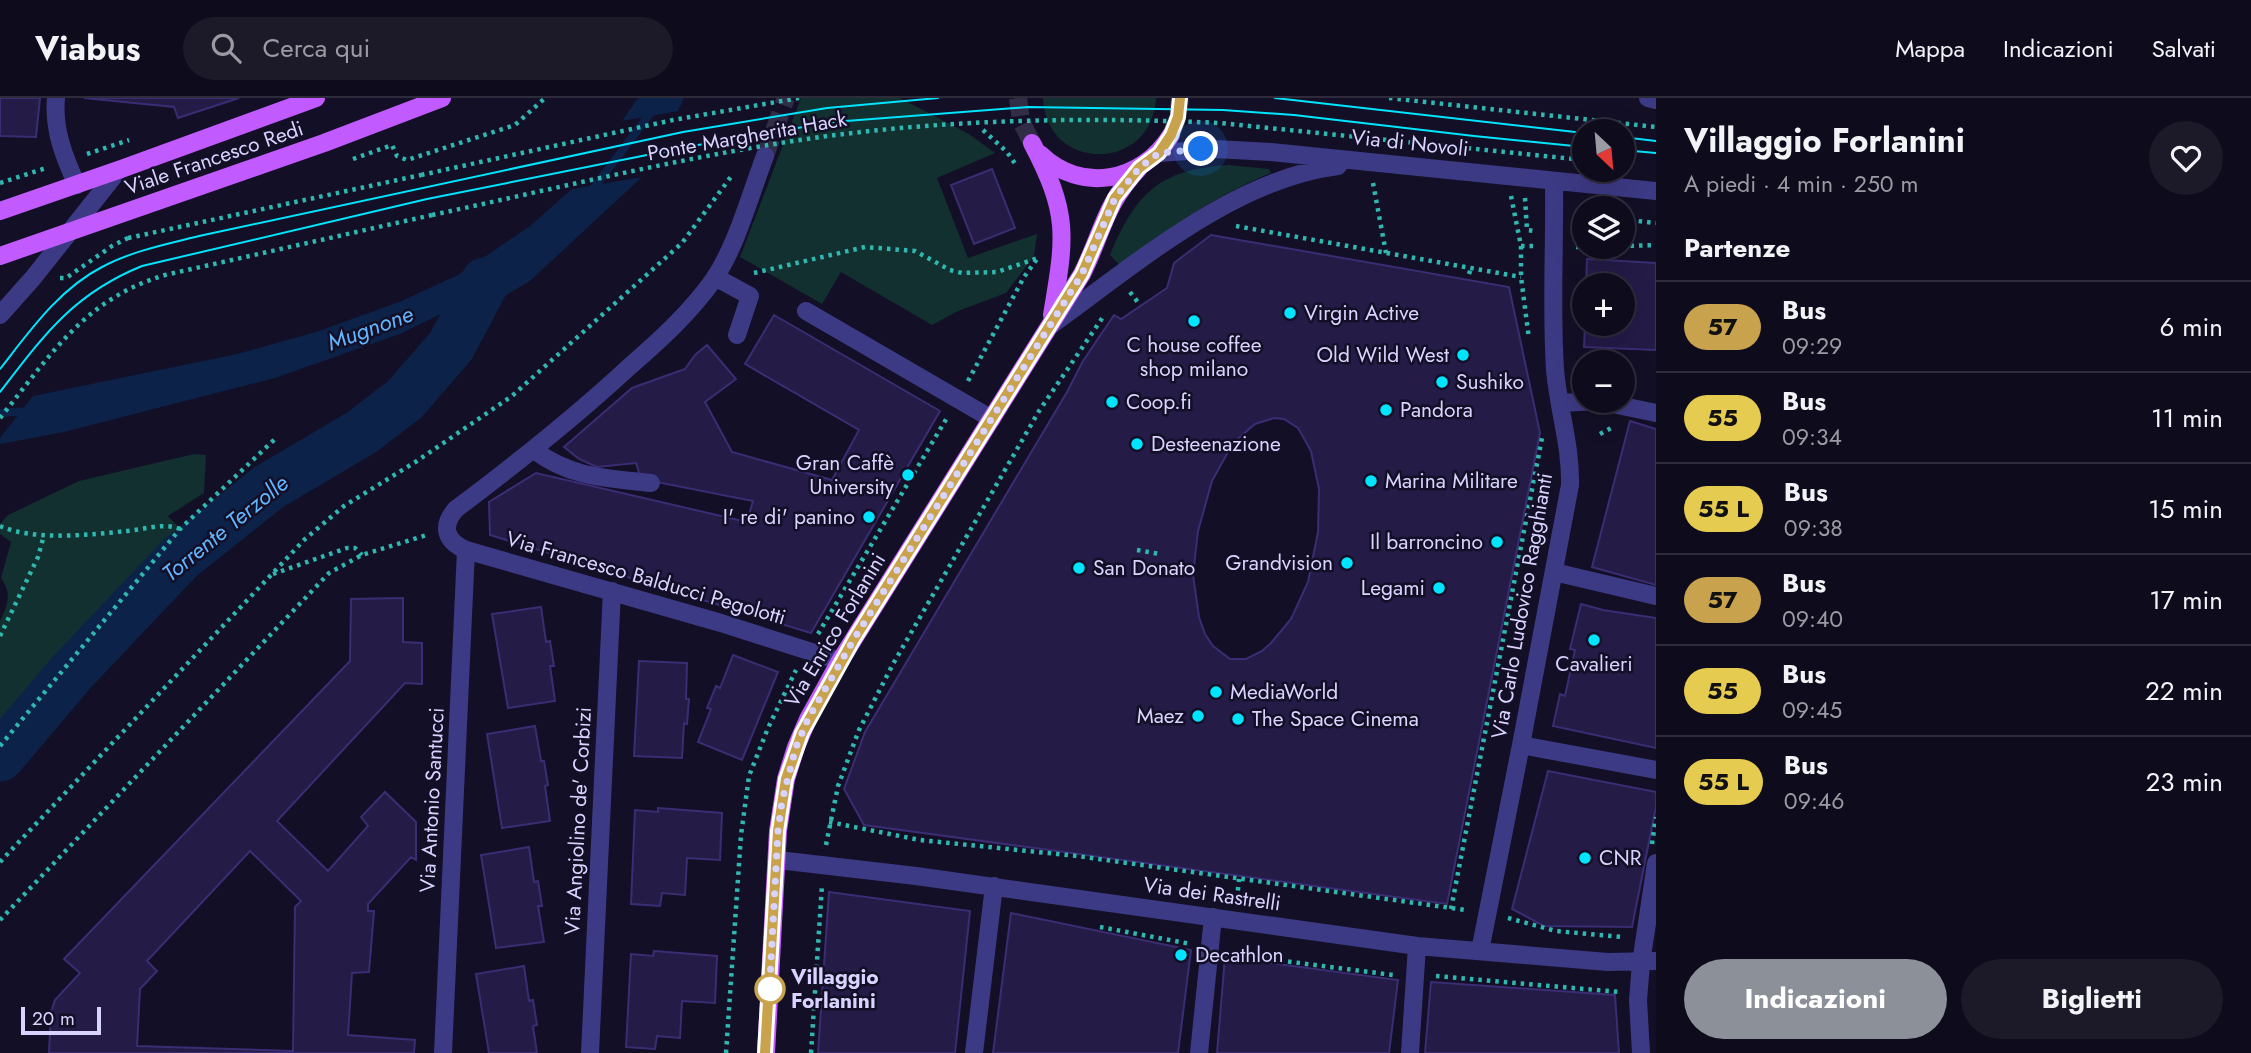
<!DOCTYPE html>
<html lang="it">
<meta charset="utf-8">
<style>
body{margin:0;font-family:Jost,sans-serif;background:#1c1929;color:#f1f3f6;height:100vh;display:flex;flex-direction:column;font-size:26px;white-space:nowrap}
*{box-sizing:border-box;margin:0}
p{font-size:23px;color:#9b9ba3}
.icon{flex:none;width:38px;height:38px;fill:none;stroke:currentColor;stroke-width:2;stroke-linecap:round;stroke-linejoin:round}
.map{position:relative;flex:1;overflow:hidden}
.sheet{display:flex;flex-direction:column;background:#0e0b1c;width:595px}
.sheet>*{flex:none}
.badge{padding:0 14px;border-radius:23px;font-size:24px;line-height:46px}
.needle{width:46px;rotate:154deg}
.buttons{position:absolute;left:1572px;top:21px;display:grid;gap:14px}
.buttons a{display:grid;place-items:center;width:63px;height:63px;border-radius:50%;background:#0e0b1c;box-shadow:0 7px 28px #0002,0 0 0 2px #2e2b3b;font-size:35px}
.scale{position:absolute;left:21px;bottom:18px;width:80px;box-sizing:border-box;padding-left:7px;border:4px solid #d9d4ff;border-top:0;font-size:19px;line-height:24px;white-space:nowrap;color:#d9d4ff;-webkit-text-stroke:5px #130f26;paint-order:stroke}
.you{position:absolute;width:35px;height:35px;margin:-18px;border:5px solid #fff;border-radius:50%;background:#1a73e8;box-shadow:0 0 0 10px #1a73e833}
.map>.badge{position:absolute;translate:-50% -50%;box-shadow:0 0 0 4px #fff}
h2{padding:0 28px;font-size:26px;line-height:63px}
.round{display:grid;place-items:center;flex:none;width:74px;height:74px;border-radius:37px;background:#1c1929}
.summary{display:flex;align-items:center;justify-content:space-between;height:119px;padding:0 28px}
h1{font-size:33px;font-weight:700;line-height:52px}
.button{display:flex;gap:14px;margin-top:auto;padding:14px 28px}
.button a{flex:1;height:80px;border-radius:42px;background:#8c9099;color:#fff;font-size:28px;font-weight:700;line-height:80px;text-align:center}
.button a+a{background:#1c1929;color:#f1f3f6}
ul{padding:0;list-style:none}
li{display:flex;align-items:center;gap:21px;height:91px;padding:0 28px;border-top:2px solid #2e2b3b}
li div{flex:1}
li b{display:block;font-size:26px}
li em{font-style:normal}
li .badge{min-width:77px;font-weight:700;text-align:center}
header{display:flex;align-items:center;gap:42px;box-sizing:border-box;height:98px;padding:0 35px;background:#0e0b1c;border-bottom:2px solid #2e2b3b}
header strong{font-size:33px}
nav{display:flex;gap:38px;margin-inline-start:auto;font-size:24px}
.search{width:490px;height:63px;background:#1c1929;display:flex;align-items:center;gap:18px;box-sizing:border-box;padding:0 24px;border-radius:38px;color:#9b9ba3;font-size:26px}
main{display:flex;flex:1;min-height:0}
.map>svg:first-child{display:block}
.green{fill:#12302f}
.water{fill:#0c2248}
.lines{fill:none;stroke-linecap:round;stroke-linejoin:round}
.stream{stroke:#0c2248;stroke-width:8}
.river{stroke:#0c2248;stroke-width:49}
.building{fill:#241b47;stroke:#3b2d73;stroke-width:2;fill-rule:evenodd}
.minor-tunnel{stroke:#312d47;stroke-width:18;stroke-dasharray:18 9;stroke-linecap:butt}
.major-tunnel{stroke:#312d47;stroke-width:18;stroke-dasharray:18 9;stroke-linecap:butt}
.path{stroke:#2fb8b0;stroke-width:4.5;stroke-dasharray:3.5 5;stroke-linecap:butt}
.minor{stroke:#3d3a85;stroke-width:18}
.major{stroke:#c25bff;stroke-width:18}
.tram{stroke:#00e5ff;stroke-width:2}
.path-bridge{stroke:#2fb8b0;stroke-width:4.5;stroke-dasharray:3.5 5;stroke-linecap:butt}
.line-casing{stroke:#fff;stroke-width:16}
.line{stroke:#c8a24d;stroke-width:10}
.walk{stroke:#d9d4ff;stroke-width:7;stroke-dasharray:0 12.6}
.poi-dot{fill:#00e5ff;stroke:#130f26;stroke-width:2.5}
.stop-dot{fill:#fff;stroke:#c8a24d;stroke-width:3.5}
.labels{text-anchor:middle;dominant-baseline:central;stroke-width:5;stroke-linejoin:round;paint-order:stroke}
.street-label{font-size:21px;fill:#d9d4ff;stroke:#130f26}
.poi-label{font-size:21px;fill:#d9d4ff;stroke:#130f26;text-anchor:start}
.stop-label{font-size:21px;font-weight:bold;fill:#d9d4ff;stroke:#130f26;text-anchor:start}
.water-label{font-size:23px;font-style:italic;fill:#62b6ff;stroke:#130f26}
</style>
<header>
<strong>Viabus</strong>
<div class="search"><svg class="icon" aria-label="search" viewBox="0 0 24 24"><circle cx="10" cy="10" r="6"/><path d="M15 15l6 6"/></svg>Cerca qui</div>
<nav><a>Mappa</a><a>Indicazioni</a><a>Salvati</a></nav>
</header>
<main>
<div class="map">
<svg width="1656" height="955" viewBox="0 0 1656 955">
<rect width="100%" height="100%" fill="#130f26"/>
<path class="green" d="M 801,0 L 900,0 L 969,36 L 995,55 L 937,80 L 968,160 L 1037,136 L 1034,158 L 1006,195 L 958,213 L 932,227 L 841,174 L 822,206 L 740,159 Z
M 1043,0 L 1156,0 C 1152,75 1046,75 1043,0 Z
M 1228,67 L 1269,71 L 1271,75 C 1214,98 1168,131 1120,167 L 1110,157 C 1135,96 1160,71 1228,67 Z
M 194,356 L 206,357 L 204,395 L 168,418 L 187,438 L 0,648 L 0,523 C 8,507 12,495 1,480 L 11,444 L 0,436 L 0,426 L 8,417 L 79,383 Z"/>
<path class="water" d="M 638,0 L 684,0 L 678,13 L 622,23 Z
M 642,79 L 530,183 L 503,199 L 445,214 L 400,236 L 275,280 L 64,334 L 0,346 L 0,340 L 33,298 L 237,256 L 316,234 L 399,204 L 458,177 L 530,128 L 572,91 Z"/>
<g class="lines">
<path class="stream" d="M 590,95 L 662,0
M 0,315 L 28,313"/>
<path class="river" d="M 0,659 L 72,574 L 181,459 L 269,389 L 362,334 L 405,301 L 451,248 L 485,184"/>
</g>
<path class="building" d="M 0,0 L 40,0 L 36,39 L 0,38 Z
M 84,0 L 239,0 L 178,20 L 174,9 Z
M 992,71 L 1015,130 L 974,146 L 951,87 Z
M 1211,137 L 1509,189 L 1540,335 L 1447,806 L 864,727 L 844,691 L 865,634 L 1067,294 L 1083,263 L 1114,217 L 1121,221 L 1167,190 L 1174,165 ZM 1274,320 L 1284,321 L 1298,330 L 1311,353 L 1319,391 L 1318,434 L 1308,484 L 1291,521 L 1271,545 L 1262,553 L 1246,561 L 1230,561 L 1213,548 L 1205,536 L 1199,519 L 1193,477 L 1198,433 L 1212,383 L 1233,345 L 1255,326 Z
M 1587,161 L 1656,165 L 1656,252 L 1584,249 L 1585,226 L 1622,226 L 1622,187 L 1586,187 Z
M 774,217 L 940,313 L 811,535 L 490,437 L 489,404 L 536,375 L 747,424 L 753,403 L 641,381 L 636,365 L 597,369 L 579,361 L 564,349 L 632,290 L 685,271 L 695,257 L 707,247 L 736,281 L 705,304 L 732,354 L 832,382 L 859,332 L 745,266 Z
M 1630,323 L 1656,331 L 1656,487 L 1592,469 Z
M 403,500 L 403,544 L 422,545 L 422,586 L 405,585 L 277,723 L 328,773 L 368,728 L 361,719 L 385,694 L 416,724 L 416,762 L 411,759 L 368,806 L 368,813 L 374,813 L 369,874 L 352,875 L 348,937 L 415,942 L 414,955 L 49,955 L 51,914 L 55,902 L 80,875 L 64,861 L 350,563 L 351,501 ZM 250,753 L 301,803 L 295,809 L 293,953 L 137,948 L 140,891 L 157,873 L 147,863 Z
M 1581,506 L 1603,512 L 1656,520 L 1656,650 L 1553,628 L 1560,596 L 1565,598 L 1575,552 L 1570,551 Z
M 541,509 L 546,544 L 550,543 L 554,568 L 550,568 L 555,603 L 508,610 L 492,516 Z
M 733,557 L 778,574 L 742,662 L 698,644 L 711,611 L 707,610 L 716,588 L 720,590 Z
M 639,563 L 687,565 L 686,601 L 689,601 L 687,626 L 684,625 L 682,660 L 634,658 Z
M 535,628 L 541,663 L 544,663 L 548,687 L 545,688 L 550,723 L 502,730 L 487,636 Z
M 1548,673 L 1656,694 L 1656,709 L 1632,829 L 1544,828 L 1512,811 Z
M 658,710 L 722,715 L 720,762 L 687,760 L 685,797 L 662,795 L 660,808 L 631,806 L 635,712 L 658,714 Z
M 529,749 L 534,784 L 538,783 L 542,808 L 538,808 L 544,844 L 496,850 L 481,757 Z
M 829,794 L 970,813 L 955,955 L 818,955 Z
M 1011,815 L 1191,852 L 1178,955 L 993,955 Z
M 654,853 L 717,858 L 715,905 L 682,903 L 680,940 L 657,938 L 655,951 L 626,949 L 631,856 L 653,858 Z
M 1225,859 L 1398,882 L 1389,955 L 1217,955 Z
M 524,868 L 529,903 L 533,902 L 537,927 L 533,928 L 537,955 L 489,955 L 476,876 Z
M 1431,884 L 1615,897 L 1619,955 L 1425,955 Z"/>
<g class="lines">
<path class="minor-tunnel" d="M 765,58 L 786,0"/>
<path class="major-tunnel" d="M 1018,0 L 1021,23 L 1032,45
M 1171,37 L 1178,19 L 1180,0"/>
<path class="path" d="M 1389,0 L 1656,29
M 983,32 L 1007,54 L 1016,67
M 87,56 L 129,42
M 353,61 L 392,47 L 397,58 L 407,62 L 515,27 L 545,0
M 0,85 L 46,70
M 1373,85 L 1386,155
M 1511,98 L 1521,148 L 1534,148
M 1525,100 L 1527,132 L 1534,133
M 1622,124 L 1628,122 L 1656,125
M 1236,128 L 1521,179
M 128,140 L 421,77
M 1521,148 L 1521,179 L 1529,241
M 1622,148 L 1656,147
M 1576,149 L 1605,149
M 754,175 L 865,149 L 915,153 L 950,172 L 962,175 L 997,174 L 1038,160
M 1469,176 L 1471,170
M 60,180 L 66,180 L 112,148 L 130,139
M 1130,194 L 1140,207
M 968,283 L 1024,179 L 1037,161
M 0,320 C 50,258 84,201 165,177 L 432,117
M 1600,336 L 1615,328
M 0,428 C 34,443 89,437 126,433 C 144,432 163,424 180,431
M 1137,452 L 1160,456
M 273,476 L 347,450 L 355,450 L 362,457
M 818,536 L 948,318
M 0,538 L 38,459 L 44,437
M 0,648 L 180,431 L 275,341
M 829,724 L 920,742 L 1077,758 L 1466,812
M 1652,746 L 1656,719
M 826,747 L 838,688 L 859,632 L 893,566 L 1039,313 L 1103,219
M 0,764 L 305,441 L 344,408 L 417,363 L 512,298 L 682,145 L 733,76
M 1237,801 L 1239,781
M 1451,811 L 1542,340
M 1508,820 L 1556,833 L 1623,839
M 0,822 L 329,475 L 362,457 L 427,437
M 1100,829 L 1191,846
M 1229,856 L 1393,877
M 1436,878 L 1619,894
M 726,955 L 741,737 L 749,678 L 768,630 L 796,572
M 811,955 L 822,787"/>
<path class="minor" d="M 56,0 C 53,31 64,59 77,87
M 1648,0 L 1656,2
M 1159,55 L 1215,51 L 1271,54 L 1656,93
M 765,58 C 750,97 737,147 714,181 C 690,215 660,242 629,269 C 574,320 516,366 456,411 C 441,428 445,443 466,452 L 721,525 L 840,563
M 715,179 L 750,198 L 737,237
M 806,213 L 992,321
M 0,217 L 33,180 L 118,73
M 1051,227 C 1135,167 1233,81 1338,68
M 1560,305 L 1598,303 L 1656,315
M 534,352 C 571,380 607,380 651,385
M 1554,474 L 1656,498
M 1521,647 L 1656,672
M 778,762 L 916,778 L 1417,848 L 1608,864 L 1656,863
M 1480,853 L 1521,647 L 1570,387 C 1571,347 1558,310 1555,271 C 1551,209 1555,146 1554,84
M 443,955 L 466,452
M 590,955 L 612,493
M 974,955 L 994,788
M 1199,955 L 1213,819
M 1410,955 L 1417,848
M 1641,955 L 1638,902 L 1641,865 L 1656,765"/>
<path class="major" d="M 1032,45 C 1070,117 1065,139 1052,217
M 1040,56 C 1081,96 1142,84 1171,37
M 0,113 L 124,70 L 316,0
M 0,158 L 324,45 L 442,0
M 766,955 L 778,733 L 786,681 L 796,649 L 808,621 L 840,563 L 1082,176 C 1103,134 1104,107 1139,70"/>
<path class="tram" d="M 1275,0 L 1584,35
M 1622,39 L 1656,43
M 1622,52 L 1656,55
M 0,271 C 29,234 59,191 102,169 C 132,153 167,146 199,138 L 683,34 L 827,10 L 938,0
M 0,294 C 44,237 73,196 142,168 L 427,101 L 692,48 L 833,24 L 1028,9 L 1223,12 L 1294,17 L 1474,38 L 1584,49"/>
<path class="path-bridge" d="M 421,77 L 673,22 L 799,0
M 432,117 C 563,89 695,56 828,38 C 958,21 1089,19 1220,25 L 1584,62"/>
</g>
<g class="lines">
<g class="line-casing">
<path id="line" d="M 765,955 L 778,733 L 786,681 L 802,635 L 854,541 L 1082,176 L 1115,100 L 1139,70 L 1159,55 L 1171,37 L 1178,19 L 1180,0"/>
</g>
<use href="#line" class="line"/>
<path class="walk" d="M 770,891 L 769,900 L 778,733 L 782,703 L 796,649 L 808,621 L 854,541 L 1082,176 L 1115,100 L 1139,70 L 1159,55 L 1201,51"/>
</g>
<g class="poi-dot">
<circle cx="1290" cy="215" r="7"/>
<circle cx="1194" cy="223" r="7"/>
<circle cx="1463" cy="257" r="7"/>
<circle cx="1442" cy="284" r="7"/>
<circle cx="1112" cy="304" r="7"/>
<circle cx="1386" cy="312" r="7"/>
<circle cx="1137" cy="346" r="7"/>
<circle cx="908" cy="377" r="7"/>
<circle cx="1371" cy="383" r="7"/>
<circle cx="869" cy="419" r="7"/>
<circle cx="1497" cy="444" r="7"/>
<circle cx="1347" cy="465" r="7"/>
<circle cx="1079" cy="470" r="7"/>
<circle cx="1439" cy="490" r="7"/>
<circle cx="1594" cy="542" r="7"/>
<circle cx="1216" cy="594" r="7"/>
<circle cx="1198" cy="618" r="7"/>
<circle cx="1238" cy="621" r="7"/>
<circle cx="1585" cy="760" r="7"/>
<circle cx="1181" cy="857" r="7"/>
</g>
<circle class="stop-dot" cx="770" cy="891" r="14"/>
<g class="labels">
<g class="street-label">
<text transform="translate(747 38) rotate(-10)">Ponte Margherita Hack</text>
<text transform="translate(1410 45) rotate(6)">Via di Novoli</text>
<text transform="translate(214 60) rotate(-19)">Viale Francesco Redi</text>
<text transform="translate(646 480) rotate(16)">Via Francesco Balducci Pegolotti</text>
<text transform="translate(1522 508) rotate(-80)">Via Carlo Ludovico Ragghianti</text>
<text transform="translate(835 532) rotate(-59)">Via Enrico Forlanini</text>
<text transform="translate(432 702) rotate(-87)">Via Antonio Santucci</text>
<text transform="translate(578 723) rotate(-87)">Via Angiolino de' Corbizi</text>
<text transform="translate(1212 796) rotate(8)">Via dei Rastrelli</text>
</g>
<g class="poi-label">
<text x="1304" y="215">Virgin Active</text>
<text x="1194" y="247" text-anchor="middle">C house coffee<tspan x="1194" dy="24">shop milano</tspan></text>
<text x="1449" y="257" text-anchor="end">Old Wild West</text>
<text x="1456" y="284">Sushiko</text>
<text x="1126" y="304">Coop.fi</text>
<text x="1400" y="312">Pandora</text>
<text x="1151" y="346">Desteenazione</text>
<text x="894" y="365" text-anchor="end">Gran Caffè<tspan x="894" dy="24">University</tspan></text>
<text x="1385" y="383">Marina Militare</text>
<text x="855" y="419" text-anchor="end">I' re di' panino</text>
<text x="1483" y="444" text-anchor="end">Il barroncino</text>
<text x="1333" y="465" text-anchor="end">Grandvision</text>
<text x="1093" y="470">San Donato</text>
<text x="1425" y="490" text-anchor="end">Legami</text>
<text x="1594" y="566" text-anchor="middle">Cavalieri</text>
<text x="1230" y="594">MediaWorld</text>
<text x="1184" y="618" text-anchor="end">Maez</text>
<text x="1252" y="621">The Space Cinema</text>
<text x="1599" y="760">CNR</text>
<text x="1195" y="857">Decathlon</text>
</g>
<g class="stop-label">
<text x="791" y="879">Villaggio<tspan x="791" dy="24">Forlanini</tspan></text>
</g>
<g class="water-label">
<text transform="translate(370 230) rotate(-20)">Mugnone</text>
<text transform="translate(225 430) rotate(-39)">Torrente Terzolle</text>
</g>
</g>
</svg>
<div class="buttons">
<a><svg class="needle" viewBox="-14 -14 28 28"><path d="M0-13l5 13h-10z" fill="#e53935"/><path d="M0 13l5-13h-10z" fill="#9b9ba3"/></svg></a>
<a><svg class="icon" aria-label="layers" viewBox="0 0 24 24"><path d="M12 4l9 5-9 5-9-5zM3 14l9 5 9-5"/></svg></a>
<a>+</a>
<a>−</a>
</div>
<div class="scale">20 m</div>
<div class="you" style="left:1201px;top:51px"></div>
</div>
<section class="sheet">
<div class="summary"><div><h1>Villaggio Forlanini</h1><p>A piedi · 4 min · 250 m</p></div><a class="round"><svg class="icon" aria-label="heart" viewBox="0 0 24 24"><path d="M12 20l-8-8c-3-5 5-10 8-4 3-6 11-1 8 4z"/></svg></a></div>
<h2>Partenze</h2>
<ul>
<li><span class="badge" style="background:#c8a24d;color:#111">57</span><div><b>Bus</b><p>09:29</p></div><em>6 min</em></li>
<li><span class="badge" style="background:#e5cc51;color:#111">55</span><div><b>Bus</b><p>09:34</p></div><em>11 min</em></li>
<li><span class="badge" style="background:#e5cc51;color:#111">55 L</span><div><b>Bus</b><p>09:38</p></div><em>15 min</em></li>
<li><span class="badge" style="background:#c8a24d;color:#111">57</span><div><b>Bus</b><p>09:40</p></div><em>17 min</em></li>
<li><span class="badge" style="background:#e5cc51;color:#111">55</span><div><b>Bus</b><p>09:45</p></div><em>22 min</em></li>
<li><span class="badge" style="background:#e5cc51;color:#111">55 L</span><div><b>Bus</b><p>09:46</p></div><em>23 min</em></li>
</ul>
<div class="button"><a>Indicazioni</a><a>Biglietti</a></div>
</section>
</main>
